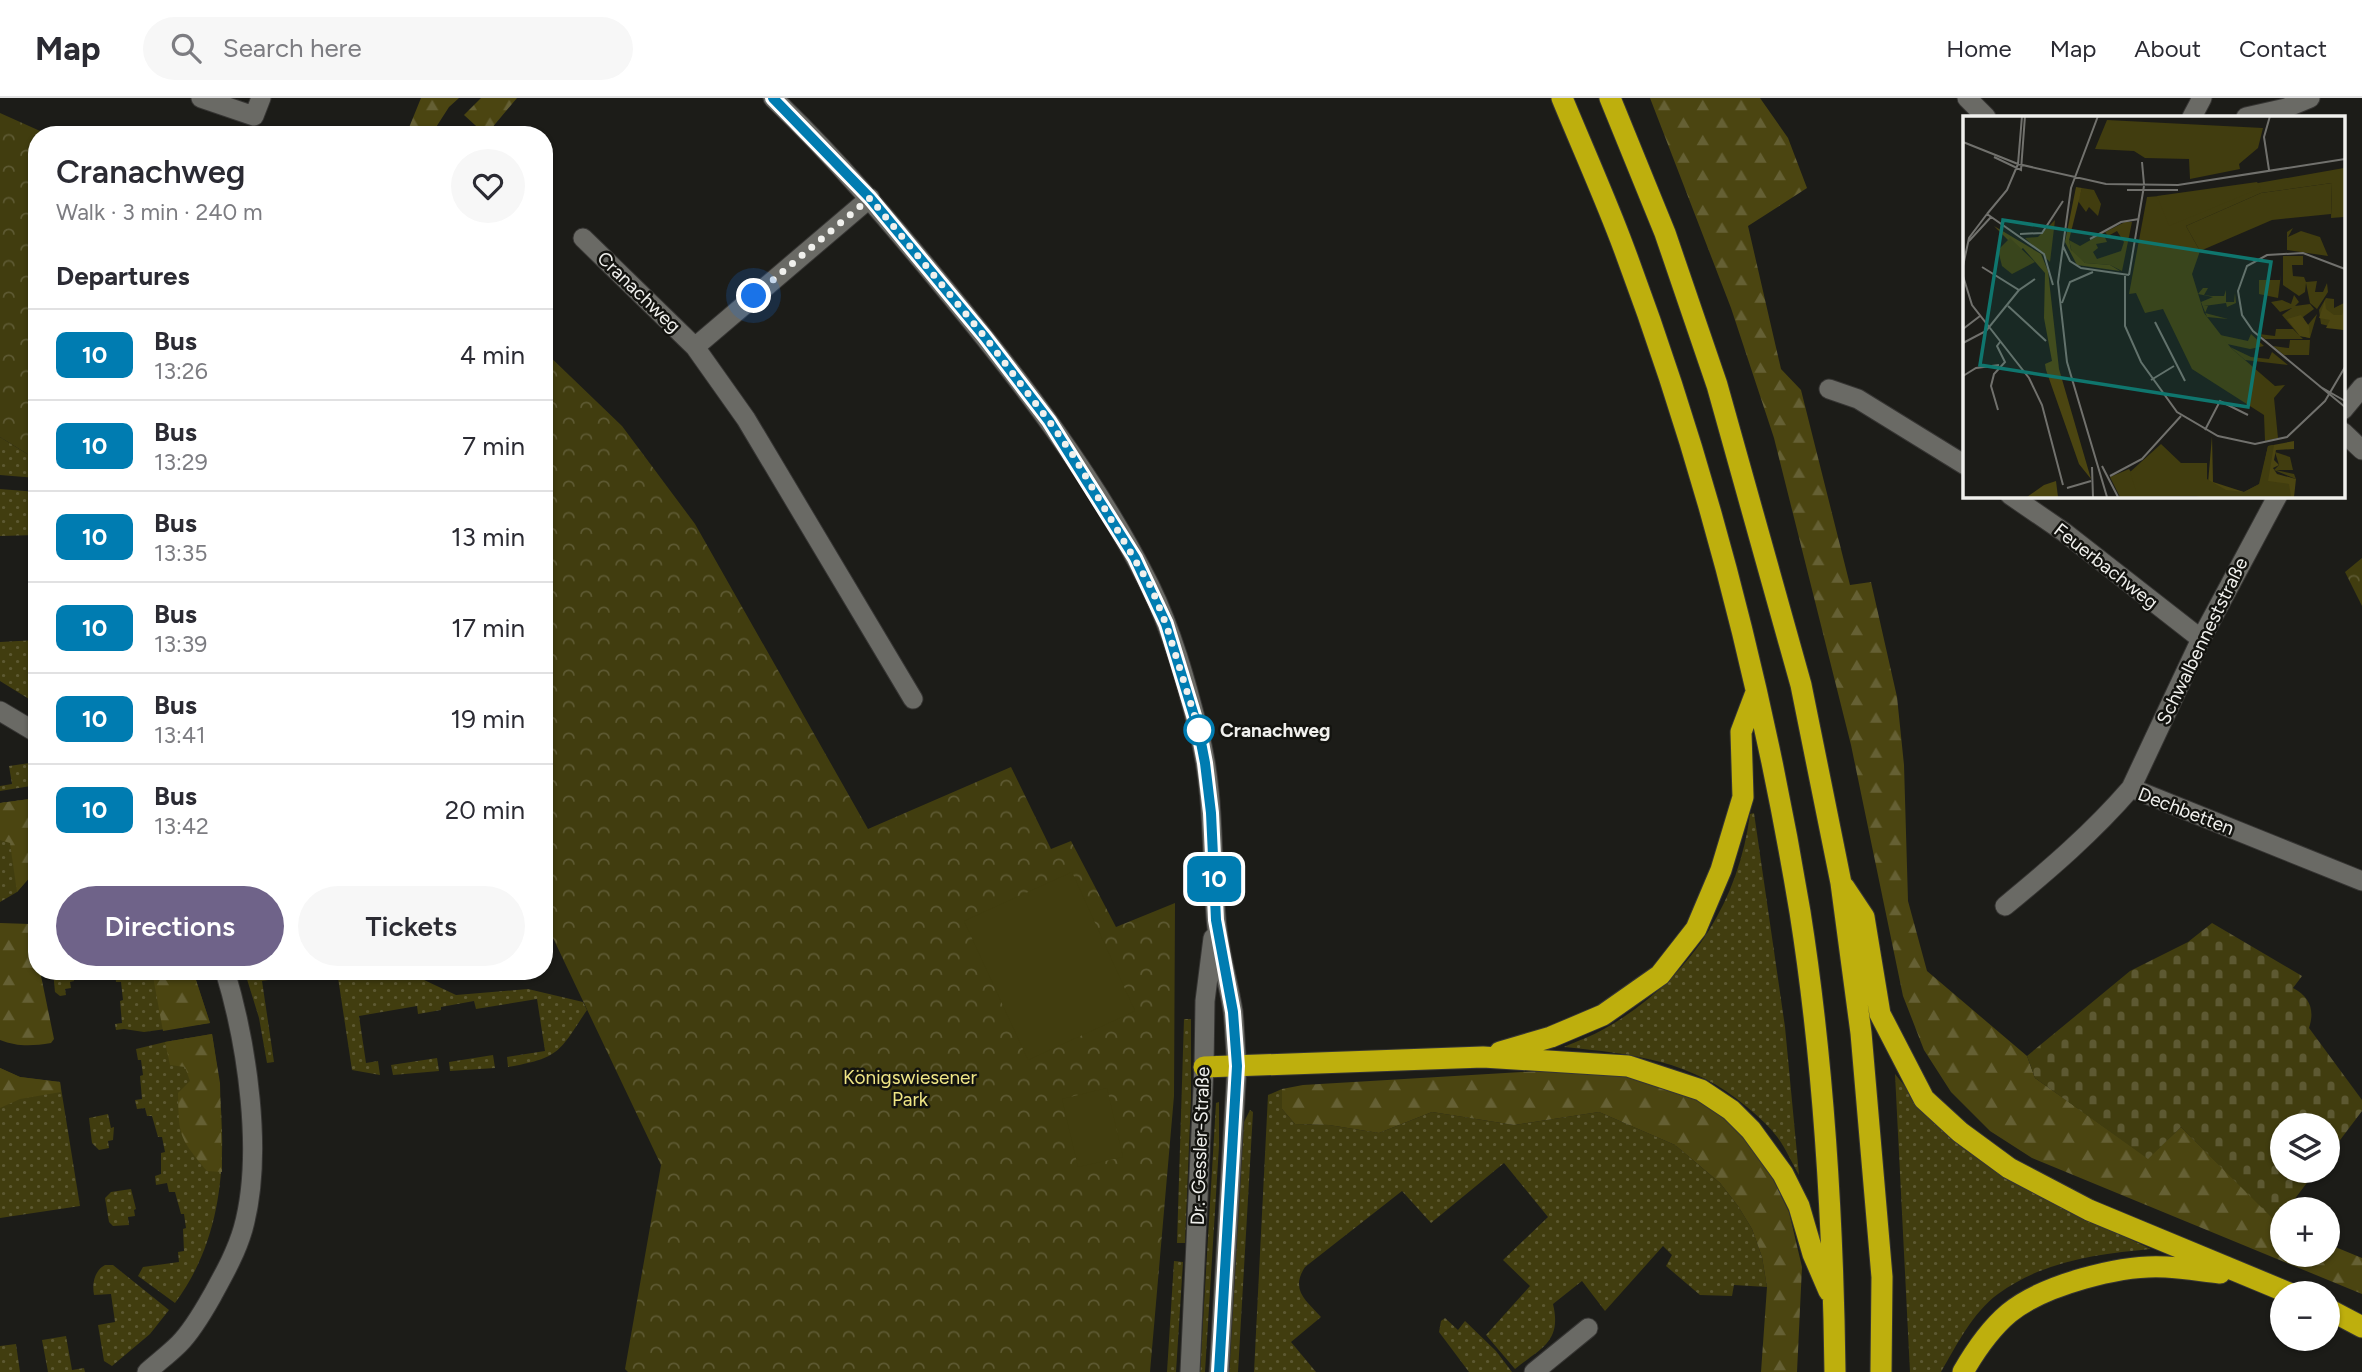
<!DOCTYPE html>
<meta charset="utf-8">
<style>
body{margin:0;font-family:Figtree,sans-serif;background:#f7f7f7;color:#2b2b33;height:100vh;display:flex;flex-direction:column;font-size:26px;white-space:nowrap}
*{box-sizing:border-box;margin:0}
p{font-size:23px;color:#7c7c81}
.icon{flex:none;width:38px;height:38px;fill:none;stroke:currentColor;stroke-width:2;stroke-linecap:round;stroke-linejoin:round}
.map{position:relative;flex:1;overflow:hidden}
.drawer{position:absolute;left:28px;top:28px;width:525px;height:854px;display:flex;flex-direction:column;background:#fff;border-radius:28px;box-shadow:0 2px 5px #0004}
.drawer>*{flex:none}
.badge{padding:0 14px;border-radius:10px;font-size:24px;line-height:46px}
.fabs{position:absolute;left:2270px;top:1015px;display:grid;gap:14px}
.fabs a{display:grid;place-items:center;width:70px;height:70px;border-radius:50%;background:#fff;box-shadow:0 2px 5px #0004;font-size:35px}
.you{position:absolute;width:35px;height:35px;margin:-18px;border:5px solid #fff;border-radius:50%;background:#1a73e8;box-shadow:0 0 0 10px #1a73e833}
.map>.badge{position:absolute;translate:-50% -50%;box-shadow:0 0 0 4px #fff}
h2{padding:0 28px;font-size:26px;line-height:63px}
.round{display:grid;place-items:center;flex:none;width:74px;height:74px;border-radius:37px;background:#f7f7f7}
.headline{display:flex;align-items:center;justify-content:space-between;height:119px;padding:0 28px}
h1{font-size:33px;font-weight:600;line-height:52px}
.action{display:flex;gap:14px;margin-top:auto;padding:14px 28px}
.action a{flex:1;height:80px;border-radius:42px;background:#6f6389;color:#fff;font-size:28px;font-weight:600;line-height:80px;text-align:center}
.action a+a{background:#f7f7f7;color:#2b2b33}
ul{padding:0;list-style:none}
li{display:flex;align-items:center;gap:21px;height:91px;padding:0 28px;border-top:2px solid #e1e1e2}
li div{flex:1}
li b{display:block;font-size:26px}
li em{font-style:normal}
li .badge{min-width:77px;font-weight:700;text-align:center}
header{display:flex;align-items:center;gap:42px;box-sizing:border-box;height:98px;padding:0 35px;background:#fff;border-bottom:2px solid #e1e1e2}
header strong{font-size:33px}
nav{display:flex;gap:38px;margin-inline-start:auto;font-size:24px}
.search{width:490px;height:63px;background:#f7f7f7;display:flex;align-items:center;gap:18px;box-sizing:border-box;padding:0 24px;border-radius:38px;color:#7c7c81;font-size:26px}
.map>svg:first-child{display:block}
.grass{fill:url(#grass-dots)}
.forest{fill:url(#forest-firs)}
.cemetery{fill:url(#cemetery-stones)}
.park{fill:url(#park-crowns)}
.garden{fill:#413d0f}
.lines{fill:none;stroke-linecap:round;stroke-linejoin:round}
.minor-casing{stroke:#363533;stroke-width:21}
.tertiary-casing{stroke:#363533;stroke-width:21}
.secondary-casing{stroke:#363533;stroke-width:21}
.motorway-casing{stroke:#363533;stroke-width:23}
.minor{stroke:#6a6a65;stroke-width:19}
.tertiary{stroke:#6a6a65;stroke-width:19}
.secondary{stroke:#6a6a65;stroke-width:19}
.motorway{stroke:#beaf0d;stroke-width:21}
.line-casing{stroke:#fff;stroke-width:16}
.line{stroke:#007cb1;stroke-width:10}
.walk{stroke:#f0f0ed;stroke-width:7;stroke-dasharray:0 12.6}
.stop-dot{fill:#fff;stroke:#007cb1;stroke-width:3.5}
.labels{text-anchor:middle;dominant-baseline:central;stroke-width:5;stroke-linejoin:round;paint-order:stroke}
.street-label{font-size:19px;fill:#f0f0ed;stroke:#13130f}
.stop-label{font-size:19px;font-weight:bold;fill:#f0f0ed;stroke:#13130f;text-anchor:start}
.park-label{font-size:19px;fill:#efe585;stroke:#13130f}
.inset-road{fill:none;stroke:#71716d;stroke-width:2}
.view{fill:#0f766e;fill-opacity:0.15;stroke:#0f766e;stroke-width:3.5}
.inset-edge{fill:none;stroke:#f0f0ed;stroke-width:3.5}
</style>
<header>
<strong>Map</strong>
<div class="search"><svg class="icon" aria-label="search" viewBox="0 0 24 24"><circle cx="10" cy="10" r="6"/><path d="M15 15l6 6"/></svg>Search here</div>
<nav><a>Home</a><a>Map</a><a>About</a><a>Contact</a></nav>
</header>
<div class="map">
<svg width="2362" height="1274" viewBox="0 0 2362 1274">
<defs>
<pattern id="grass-dots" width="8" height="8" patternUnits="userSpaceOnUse" patternTransform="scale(1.75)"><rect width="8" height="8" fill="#413d0f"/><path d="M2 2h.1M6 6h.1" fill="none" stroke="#5d5932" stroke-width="1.8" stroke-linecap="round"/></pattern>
<pattern id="forest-firs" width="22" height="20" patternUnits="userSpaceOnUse" patternTransform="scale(1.75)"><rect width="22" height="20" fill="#4b4511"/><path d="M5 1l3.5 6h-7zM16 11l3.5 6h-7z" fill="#656034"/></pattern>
<pattern id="cemetery-stones" width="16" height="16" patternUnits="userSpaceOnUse" patternTransform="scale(1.75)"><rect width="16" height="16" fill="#413d0f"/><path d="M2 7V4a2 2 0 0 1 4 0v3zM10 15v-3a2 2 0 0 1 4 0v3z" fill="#5d5932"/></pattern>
<pattern id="park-crowns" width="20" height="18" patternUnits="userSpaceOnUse" patternTransform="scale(1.75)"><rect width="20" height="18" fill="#413d0f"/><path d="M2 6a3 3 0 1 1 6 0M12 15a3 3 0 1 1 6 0" fill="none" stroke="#5d5932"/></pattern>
</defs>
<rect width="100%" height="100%" fill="#1c1c18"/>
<path class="grass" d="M 0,339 L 37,362 L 37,380 L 0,377 Z
M 0,391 L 37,394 L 37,437 L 0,438 Z
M 37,542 L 37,606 L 0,583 L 0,544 Z
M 37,664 L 37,687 L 0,693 L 0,688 L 12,686 L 9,668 Z
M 37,700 L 37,771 L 17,794 L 0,804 L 0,705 Z
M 1754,715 L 1785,929 L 1799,1077 C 1792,1065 1786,1051 1778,1040 C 1769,1028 1758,1018 1747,1009 C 1692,962 1633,956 1564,949 C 1577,943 1592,938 1604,931 C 1686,885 1738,809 1750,716 Z
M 53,873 L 73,873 L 74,883 L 70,884 L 71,890 L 65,891 L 66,897 L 60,898 L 55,894 Z
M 112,873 L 193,873 L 210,925 L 144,934 L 124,931 L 116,932 L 115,926 L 122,925 L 120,903 L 123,902 L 121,884 L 116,884 L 115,874 Z
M 266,873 L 325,873 L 262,883 L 274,964 L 267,965 L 259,920 L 246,878 Z
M 337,873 L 405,873 L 456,897 L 528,891 L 583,904 L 587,912 C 559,954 560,960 508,969 L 507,959 L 545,953 L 537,901 L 476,911 L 474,903 L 441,909 L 441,912 L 418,916 L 417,908 L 359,918 L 366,965 L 378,963 L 380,977 L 352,972 Z
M 1184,921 L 1191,921 L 1191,1000 L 1185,1145 L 1177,1145 Z
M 212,936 C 227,1028 233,1127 175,1205 L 138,1178 L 143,1169 L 179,1164 L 178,1154 L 184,1153 L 183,1131 L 186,1130 L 184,1116 L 181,1116 L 175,1094 L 169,1094 L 167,1085 L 156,1087 L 155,1078 L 161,1076 L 161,1055 L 165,1054 L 162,1039 L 158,1039 L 152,1018 L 147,1018 L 145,1010 L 137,1011 L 135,1002 L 142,1001 L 140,978 L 143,977 L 141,962 L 138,962 L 136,951 L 165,944 Z
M 493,957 L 495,970 L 450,973 L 449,964 Z
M 437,960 L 439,973 L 393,977 L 391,967 Z
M 0,970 L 20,979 L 60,984 L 80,1108 L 0,1120 Z
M 1895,976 L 1922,1009 L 2087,1121 L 2151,1151 C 2097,1156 2043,1163 1998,1196 C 1973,1214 1956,1248 1941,1274 L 1910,1274 Z
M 1282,991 L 1282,1011 L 1295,1026 L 1329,1027 L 1379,1035 L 1432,1014 L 1514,1027 L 1599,1014 L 1675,1047 L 1720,1085 L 1738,1108 L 1752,1131 L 1762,1159 L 1767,1189 L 1734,1187 L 1732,1198 L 1700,1197 L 1666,1168 L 1672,1157 L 1663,1148 L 1605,1213 L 1582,1183 L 1553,1206 C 1562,1244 1541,1250 1515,1271 L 1486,1237 L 1530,1188 L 1503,1162 L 1548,1119 L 1504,1065 L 1431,1125 L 1402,1093 L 1305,1169 C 1290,1192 1306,1202 1321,1219 L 1291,1244 L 1316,1274 L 1254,1274 L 1268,997 Z
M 1219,1004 L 1219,1048 L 1205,1274 L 1200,1274 L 1216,1005 Z
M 1250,1012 L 1253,1014 L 1238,1274 L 1229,1274 L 1243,1035 L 1244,1024 Z
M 108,1016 L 111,1030 L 114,1029 L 113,1042 L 108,1043 L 109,1050 L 99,1052 L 92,1045 L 89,1020 Z
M 131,1091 L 136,1111 L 134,1112 L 135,1118 L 128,1119 L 129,1127 L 113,1128 L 109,1124 L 105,1100 L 111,1094 Z
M 1174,1163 L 1183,1164 L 1176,1274 L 1167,1274 Z
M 105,1167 L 113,1167 L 169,1212 L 150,1236 L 112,1268 L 104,1263 L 98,1227 L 115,1224 L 111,1196 L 94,1197 C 92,1186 94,1173 105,1167 Z
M 1445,1220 L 1458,1232 L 1465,1223 L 1496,1253 L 1512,1274 L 1469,1274 L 1439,1234 L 1441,1223 Z
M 66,1238 L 72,1272 L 84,1270 L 85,1274 L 48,1274 L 42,1242 Z
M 16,1246 L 20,1274 L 0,1274 L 0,1248 Z"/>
<path class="forest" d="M 421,0 L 459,0 L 449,9 L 431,37 L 406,37 Z
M 481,0 L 517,0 L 486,37 L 464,17 Z
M 1650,0 L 1760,0 L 1788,40 L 1807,90 L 1748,128 L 1781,271 L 1801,292 L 1850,487 L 1871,484 L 1897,599 L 1904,667 L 1908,803 L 1927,873 L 2027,958 L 2035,980 L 2148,1060 L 2181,1029 L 2277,1124 L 2282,1127 L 2282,1157 L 2328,1157 L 2328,1146 L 2362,1160 L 2362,1196 L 2032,1060 L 1990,1033 L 1951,994 L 1924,952 L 1903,898 L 1851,647 L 1774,340 L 1731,210 Z
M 37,700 L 37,771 L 17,794 L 10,745 L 0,742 L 0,705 Z
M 0,825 L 30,826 L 37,860 L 37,873 L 40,873 L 54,941 L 51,945 C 32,948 18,949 0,942 Z
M 152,873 L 193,873 L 210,925 L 163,933 Z
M 212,936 L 220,985 L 222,1074 L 207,1073 C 179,1039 179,1039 178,995 L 190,983 L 185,969 L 170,967 L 165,944 Z
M 0,970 L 20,979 L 60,984 L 61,994 L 20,1001 L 0,1010 Z
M 1573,971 L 1623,975 L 1696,999 L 1726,1020 L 1746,1040 L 1773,1081 L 1789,1114 L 1802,1169 L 1797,1274 L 1761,1274 L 1767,1189 L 1762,1159 L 1752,1131 L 1738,1108 L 1720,1085 L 1675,1047 L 1599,1014 L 1514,1027 L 1432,1014 L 1379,1035 L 1329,1027 L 1295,1026 L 1282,1011 L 1282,991 L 1303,987 Z"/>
<path class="cemetery" d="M 2212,825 L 2302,878 L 2293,890 C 2310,899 2315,912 2309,930 L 2362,1002 L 2362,1013 L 2328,1058 L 2328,1027 L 2282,1027 L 2282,1073 L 2316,1073 L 2287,1111 L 2282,1111 L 2282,1118 L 2277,1125 L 2181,1029 L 2148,1061 L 2035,980 L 2027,958 L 2130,873 L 2188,844 Z"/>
<path class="park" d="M 0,15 L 49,37 L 37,37 L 37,362 L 0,339 Z
M 544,253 L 622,328 L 695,426 L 868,731 L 1011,669 L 1051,751 L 1071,743 L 1116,829 L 1175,805 L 1174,998 L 1150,1274 L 628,1274 L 625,1271 L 661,1067 L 544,821 Z
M 2362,460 L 2362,508 L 2345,474 Z"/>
<path class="garden" d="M 1072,774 L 1135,913 L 1028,962 L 964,823 Z
M 1107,990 L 1123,1059 L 1078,1069 L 1062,1001 Z"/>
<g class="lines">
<g class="minor-casing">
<path id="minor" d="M 201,0 L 254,18 L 261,0
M 2192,19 L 2202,0
M 2246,19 L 2286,10 L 2310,0
M 583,140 L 695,249 L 746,321 L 913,601
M 695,249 L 870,100
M 1829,291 L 1858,301 L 1965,367
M 2343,312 L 2362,289
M 2010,397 L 2064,434 L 2201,541
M 0,613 L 37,635
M 2131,690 L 2201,541 L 2278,397
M 2005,808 C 2050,771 2093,734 2131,690 L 2362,783
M 147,1274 C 157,1265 169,1256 179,1246 C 192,1233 203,1214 212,1198 C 224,1176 236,1155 243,1131 C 264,1056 247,946 225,873
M 1534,1274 L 1588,1230"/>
</g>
<g class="tertiary-casing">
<path id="tertiary" d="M 773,0 C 835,59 890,124 945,191 C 1021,283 1096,380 1150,488 C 1172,533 1186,583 1198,631 C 1215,692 1211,757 1216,819 C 1218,851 1228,882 1233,913 C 1235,931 1235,950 1237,968
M 1967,0 L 1986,19
M 2343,334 L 2362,352
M 1204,969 L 1205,903 L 1213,840"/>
</g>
<g class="secondary-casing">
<path id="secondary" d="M 1190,1274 L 1204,969
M 1219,1274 L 1237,968"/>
</g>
<g class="motorway-casing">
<path id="motorway" d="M 1562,0 C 1581,46 1602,93 1620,140 C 1702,356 1762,586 1800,814 C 1824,966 1833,1120 1835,1274
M 1610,0 L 1665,135 L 1717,287 L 1801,587 L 1841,785 L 1861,935 L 1882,1179 L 1881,1274
M 1844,789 L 1864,819 L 1880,916 L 1924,1001 L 1960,1034 L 2009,1070 L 2089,1112 L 2289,1195
M 1500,954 L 1551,939 L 1603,917 L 1660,877 L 1696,831 L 1721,772 L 1743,699 L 1741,634 L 1755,597
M 1204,969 L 1483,959 L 1628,968 L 1701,992 L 1731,1012 L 1751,1032 L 1783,1076 L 1799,1108 L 1813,1156 L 1829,1193
M 2328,1211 L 2362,1229
M 1963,1274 C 1975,1253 1990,1231 2009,1215 C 2043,1187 2122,1166 2166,1169 C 2184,1170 2202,1173 2220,1175"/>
</g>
<use href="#minor" class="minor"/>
<use href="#tertiary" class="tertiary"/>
<use href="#secondary" class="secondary"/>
<use href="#motorway" class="motorway"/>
</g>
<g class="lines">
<g class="line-casing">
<path id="line" d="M 773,0 L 870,100 L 985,239 L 1049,323 L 1135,460 L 1166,526 L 1199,634 L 1205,665 L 1211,715 L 1216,822 L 1233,914 L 1237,968 L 1219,1274"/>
</g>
<use href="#line" class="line"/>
<path class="walk" d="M 754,198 L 870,100 L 985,239 L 1049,323 L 1073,357 L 1151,489 L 1166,526 L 1199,632"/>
</g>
<circle class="stop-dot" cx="1199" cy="632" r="14"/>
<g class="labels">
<g class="street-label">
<text transform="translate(639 194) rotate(44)">Cranachweg</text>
<text transform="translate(2106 468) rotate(38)">Feuerbachweg</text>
<text transform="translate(2202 543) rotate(-64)">Schwalbenneststraße</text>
<text transform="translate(2186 713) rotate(21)">Dechbetten</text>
<text transform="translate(1200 1048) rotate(-88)">Dr.-Gessler-Straße</text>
</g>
<g class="stop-label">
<text x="1220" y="632">Cranachweg</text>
</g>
<g class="park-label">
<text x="910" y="979">Königswiesener<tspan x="910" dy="22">Park</tspan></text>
</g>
</g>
<g transform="translate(1963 18)">
<rect width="382" height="382" fill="#1c1c18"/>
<path d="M 119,72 L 131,74 L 138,88 L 135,100 L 126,91 L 123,96 L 115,85 ZM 92,104 L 87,146 L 62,122 L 75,121 ZM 162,106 L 169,106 L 159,155 L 147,149 L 122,147 L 109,137 L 106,124 L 117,130 L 140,117 L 144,126 L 133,128 L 135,132 L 130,136 L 134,143 L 158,135 L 161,126 L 154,115 L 145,120 L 142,116 ZM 330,112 L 325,121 L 338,115 L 357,121 L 365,140 L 324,134 L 324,116 ZM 320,140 L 340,140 L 340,149 L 329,149 L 330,160 L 341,161 L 343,166 L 354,165 L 352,176 L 360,176 L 364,167 L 365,176 L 354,193 L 347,187 L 343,167 L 342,176 L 336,180 L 320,169 ZM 318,158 L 315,182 L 296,178 L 296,164 L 317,164 ZM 240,172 L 245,172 L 241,179 L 248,180 L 261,180 L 263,174 L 263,186 L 271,186 L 272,177 L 273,187 L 264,191 L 263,187 L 241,190 L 245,190 L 242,197 L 265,203 L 244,201 L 238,186 L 250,181 L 235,178 ZM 331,179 L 336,186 L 332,190 L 347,188 L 351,193 L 340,201 L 344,210 L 354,198 L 347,222 L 337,220 L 319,199 L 329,192 L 317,196 L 308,186 L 319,184 L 328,188 ZM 363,182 L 371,183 L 371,192 L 381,187 L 381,214 L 358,208 L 356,194 ZM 313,213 L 330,213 L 340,223 L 302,223 L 296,218 L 312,220 ZM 288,218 L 301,230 L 287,233 L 264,228 L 257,219 L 285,225 ZM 327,224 L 347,224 L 346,239 L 321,239 L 310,230 L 326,232 ZM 267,231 L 288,241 L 306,243 L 309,236 L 325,249 L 282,244 ZM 312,336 L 327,341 L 330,354 L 313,354 L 331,358 L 333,363 L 311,354 L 316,349 Z" fill="#413d0f"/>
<path d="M 113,71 L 119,72 L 106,124 L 108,134 L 122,147 L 147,149 L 157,155 L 114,149 L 102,126 ZM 31,110 L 78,138 L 85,155 L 96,253 L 128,363 L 116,348 L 83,254 L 82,248 L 89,245 L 81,202 L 82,157 L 60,132 L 56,135 ZM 362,184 L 363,193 L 371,199 L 379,199 L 381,192 L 381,214 L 363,212 L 367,204 L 356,202 ZM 338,199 L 346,210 L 347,222 L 337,220 L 324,203 ZM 249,320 L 250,366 L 281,376 L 297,368 L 305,330 L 331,325 L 331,333 L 313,334 L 311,344 L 316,349 L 310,352 L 314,358 L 333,363 L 331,381 L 233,381 L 244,379 ZM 93,365 L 95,381 L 64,381 L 81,369 Z" fill="#4b4511"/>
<path d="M 47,122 L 72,146 L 49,158 L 39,150 L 35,134 Z" fill="#413d0f"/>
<path d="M 381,52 L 381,101 L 368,102 L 369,67 L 298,77 L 223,110 L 237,135 L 229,158 L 241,197 L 268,232 L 312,270 L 322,269 L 311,282 L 315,322 L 302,325 L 301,299 L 229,253 L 200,193 L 182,197 L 173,177 L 166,178 L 184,81 L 238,77 ZM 311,329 L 305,365 L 326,368 L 328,381 L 233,381 L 244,379 L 244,363 L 263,374 L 281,376 L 296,368 L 305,330 ZM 166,353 L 181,375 L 180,381 L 157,381 L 147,361 Z" fill="#413d0f"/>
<path d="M 144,4 L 300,12 L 295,32 L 276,48 L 277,53 L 227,63 L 226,43 L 182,42 L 171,35 L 132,33 ZM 294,66 L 298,72 L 206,110 L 194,80 ZM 369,67 L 368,98 L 309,104 L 237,135 L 223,110 L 298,77 ZM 198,328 L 218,347 L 244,347 L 244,380 L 180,381 L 180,375 L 173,375 L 167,356 Z" fill="#413d0f"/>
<path class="inset-road" d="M 135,0 L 108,72 L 95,166 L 104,246 L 144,381M 0,26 L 55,48 L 59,0M 31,41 L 58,54 L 62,0M 179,46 L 181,68M 306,54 L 301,21 L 307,0M 164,74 L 215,74M 24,98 L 44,74 L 55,48 L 143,68 L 215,69 L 382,43M 24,98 L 81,138 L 90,169M 57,118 L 79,117 L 100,85M 127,123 L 158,106 L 176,103M 6,125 L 28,101M 100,130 L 107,145 L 118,152 L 166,159M 0,150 L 6,122 L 24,98M 19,151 L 56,174 L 72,163M 382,153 L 340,137 L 304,139 L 284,150 L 275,175 L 279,199 L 290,215 L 382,291M 166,159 L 181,70M 0,160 L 9,189 L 66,262 L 79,289 L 100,369M 162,160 L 162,210 L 178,246 L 214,296 L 255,320 L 292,328 L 324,321 L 362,285 L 382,251M 99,187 L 107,166 L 130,156M 45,190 L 83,225M 192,206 L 222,265M 0,213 L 17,200M 0,227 L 23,215 L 56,174M 0,260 L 13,252 L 36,249M 188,264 L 211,250M 356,270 L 382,285M 35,294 L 28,270 L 31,258 L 42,246 L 34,230 L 37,226M 242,314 L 257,285 L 285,299M 139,350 L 155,381M 129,351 L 130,381M 147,360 L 179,343 L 218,300M 104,372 L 128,365"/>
<path class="view" d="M 40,104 L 308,146 L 285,291 L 17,249 Z"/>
<rect width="382" height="382" class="inset-edge"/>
</g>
</svg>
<div class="fabs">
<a><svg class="icon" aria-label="layers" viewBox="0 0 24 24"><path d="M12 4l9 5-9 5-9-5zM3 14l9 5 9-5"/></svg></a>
<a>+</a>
<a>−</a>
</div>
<div class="you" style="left:754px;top:198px"></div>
<b class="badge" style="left:1214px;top:781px;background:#007cb1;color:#fff">10</b>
<section class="drawer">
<div class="headline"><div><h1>Cranachweg</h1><p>Walk · 3 min · 240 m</p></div><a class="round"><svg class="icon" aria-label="heart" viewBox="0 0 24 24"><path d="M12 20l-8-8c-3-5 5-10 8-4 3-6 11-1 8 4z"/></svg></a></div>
<h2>Departures</h2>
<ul>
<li><span class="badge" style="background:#007cb1;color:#fff">10</span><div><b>Bus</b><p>13:26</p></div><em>4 min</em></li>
<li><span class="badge" style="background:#007cb1;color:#fff">10</span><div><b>Bus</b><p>13:29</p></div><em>7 min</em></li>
<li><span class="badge" style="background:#007cb1;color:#fff">10</span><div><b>Bus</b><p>13:35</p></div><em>13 min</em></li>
<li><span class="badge" style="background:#007cb1;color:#fff">10</span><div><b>Bus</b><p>13:39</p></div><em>17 min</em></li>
<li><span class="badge" style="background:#007cb1;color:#fff">10</span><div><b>Bus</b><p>13:41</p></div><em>19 min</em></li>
<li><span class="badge" style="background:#007cb1;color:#fff">10</span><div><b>Bus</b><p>13:42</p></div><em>20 min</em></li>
</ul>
<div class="action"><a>Directions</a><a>Tickets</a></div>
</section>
</div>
